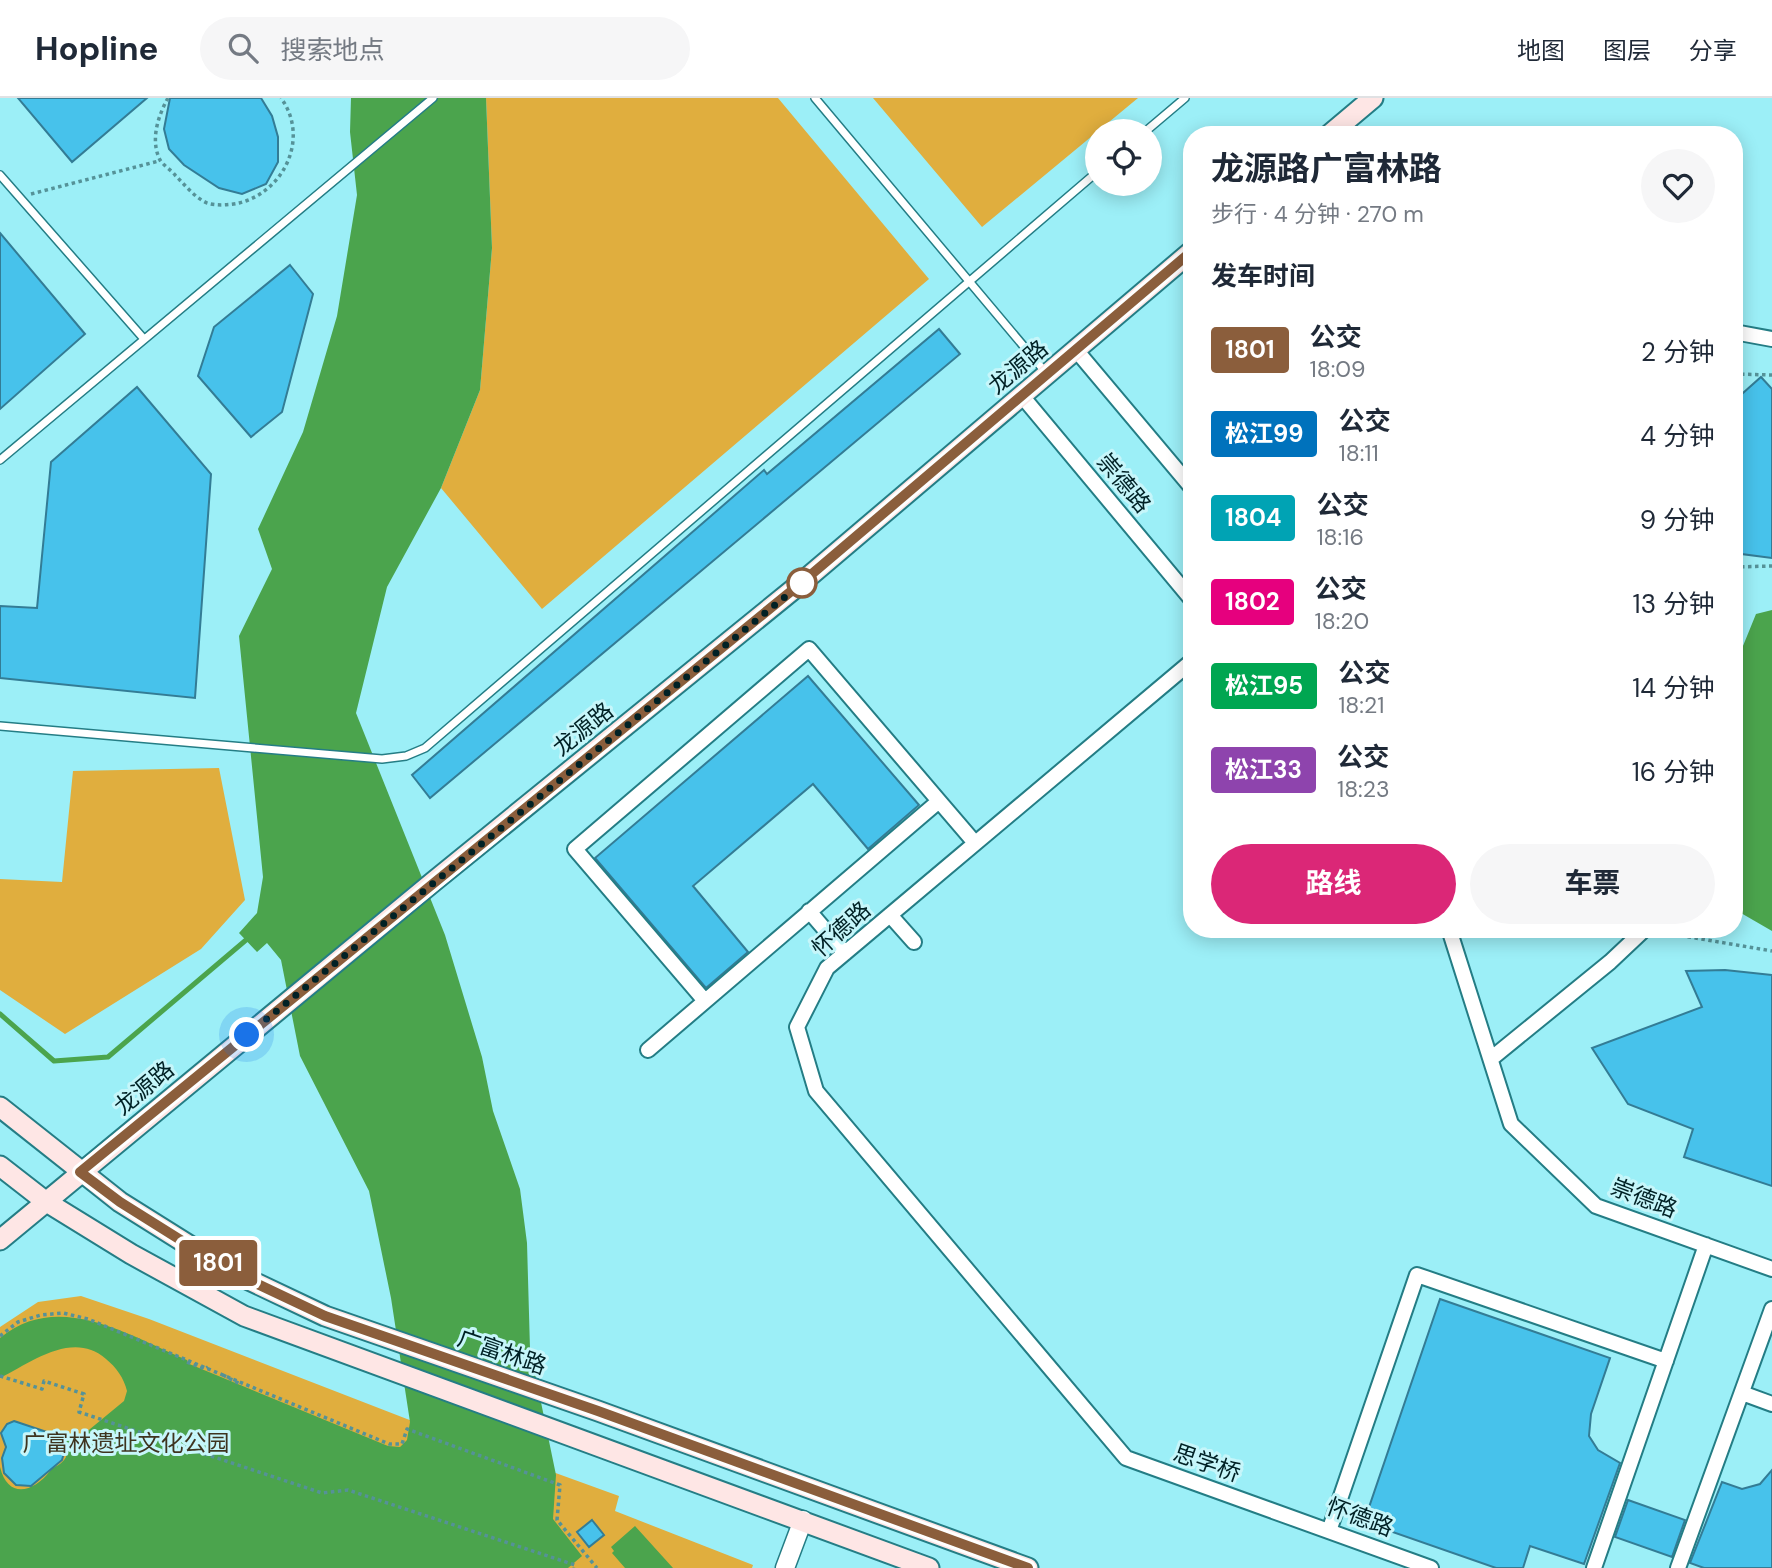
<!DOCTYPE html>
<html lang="zh">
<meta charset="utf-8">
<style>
body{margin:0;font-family:"DM Sans","Noto Sans SC",sans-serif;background:#f6f6f7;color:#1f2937;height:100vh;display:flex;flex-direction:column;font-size:26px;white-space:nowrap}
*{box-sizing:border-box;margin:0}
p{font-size:23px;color:#747a83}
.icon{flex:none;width:38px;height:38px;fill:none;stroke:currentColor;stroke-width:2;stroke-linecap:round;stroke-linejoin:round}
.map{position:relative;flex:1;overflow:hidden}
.sheet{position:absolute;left:1183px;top:28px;width:560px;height:812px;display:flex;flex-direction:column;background:#fff;border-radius:28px;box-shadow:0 4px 18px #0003}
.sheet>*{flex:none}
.badge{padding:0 14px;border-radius:5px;font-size:24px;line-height:46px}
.buttons{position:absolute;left:1085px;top:21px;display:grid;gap:14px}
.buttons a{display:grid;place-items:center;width:77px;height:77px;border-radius:50%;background:#fff;box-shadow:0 4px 18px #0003;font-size:35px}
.you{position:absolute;width:35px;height:35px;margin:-18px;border:5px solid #fff;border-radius:50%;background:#1a73e8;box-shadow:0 0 0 10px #1a73e833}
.map>.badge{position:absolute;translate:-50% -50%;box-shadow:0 0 0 4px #fff}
h2{padding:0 28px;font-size:26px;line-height:63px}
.round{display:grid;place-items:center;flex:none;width:74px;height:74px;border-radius:37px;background:#f6f6f7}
.head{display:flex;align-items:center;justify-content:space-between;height:119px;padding:0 28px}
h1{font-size:33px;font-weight:700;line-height:52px}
.primary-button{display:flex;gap:14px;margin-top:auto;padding:14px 28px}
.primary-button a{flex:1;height:80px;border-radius:42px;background:#db2777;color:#fff;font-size:28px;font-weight:700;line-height:80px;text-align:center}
.primary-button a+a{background:#f6f6f7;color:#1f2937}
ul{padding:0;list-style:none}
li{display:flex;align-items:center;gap:21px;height:84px;padding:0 28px}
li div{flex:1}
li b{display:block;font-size:26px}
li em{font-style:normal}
li .badge{min-width:77px;font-weight:700;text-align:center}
header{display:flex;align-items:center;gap:42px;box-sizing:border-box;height:98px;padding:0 35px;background:#fff;border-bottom:2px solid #e0e1e3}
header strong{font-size:33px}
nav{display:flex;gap:38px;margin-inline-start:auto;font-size:24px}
.search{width:490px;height:63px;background:#f6f6f7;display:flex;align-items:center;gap:18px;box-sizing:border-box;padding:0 24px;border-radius:38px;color:#747a83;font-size:26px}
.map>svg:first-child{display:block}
.green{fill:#e0ae3e}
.water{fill:#4ba44d}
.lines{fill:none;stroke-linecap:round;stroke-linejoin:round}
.stream{stroke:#4ba44d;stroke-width:5}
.building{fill:#47c2eb;stroke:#337c95;stroke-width:2}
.service-casing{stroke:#247d85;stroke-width:10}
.minor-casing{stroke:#247d85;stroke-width:18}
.tertiary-casing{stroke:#247d85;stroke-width:21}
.secondary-casing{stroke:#247d85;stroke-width:23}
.path{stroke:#559298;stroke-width:3.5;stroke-dasharray:3.5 3.5;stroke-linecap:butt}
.service{stroke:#fff;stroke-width:7}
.minor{stroke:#fff;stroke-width:14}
.tertiary{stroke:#fff;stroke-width:18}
.secondary{stroke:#fee6e5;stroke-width:19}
.line-casing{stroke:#fff;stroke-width:16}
.line{stroke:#8b5e3c;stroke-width:10}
.walk{stroke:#002125;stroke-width:7;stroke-dasharray:0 12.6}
.stop-dot{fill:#fff;stroke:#8b5e3c;stroke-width:3.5}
.labels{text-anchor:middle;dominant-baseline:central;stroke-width:6;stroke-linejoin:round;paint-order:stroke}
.street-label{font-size:23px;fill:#002125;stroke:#c6f6fa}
.park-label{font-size:23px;fill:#3e341f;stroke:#c6f6fa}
</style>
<header>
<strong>Hopline</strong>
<div class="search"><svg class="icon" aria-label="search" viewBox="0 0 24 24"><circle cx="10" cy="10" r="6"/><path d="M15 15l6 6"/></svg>搜索地点</div>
<nav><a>地图</a><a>图层</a><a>分享</a></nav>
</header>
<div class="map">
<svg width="1772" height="1470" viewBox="0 0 1772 1470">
<rect width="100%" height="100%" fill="#9ceff7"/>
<path class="green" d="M 486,0 L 778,0 L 929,181 L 542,511 L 441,390 L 480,292 L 492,150 Z
M 873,0 L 1138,0 L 982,129 Z
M 219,670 L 245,802 L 201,851 L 65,936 L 0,892 L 0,781 L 62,784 L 73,673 Z
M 81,1198 L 149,1221 L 407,1321 L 619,1398 L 615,1413 L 753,1467 L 752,1470 L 0,1470 L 0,1229 L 38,1204 Z"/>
<path class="water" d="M 351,0 L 486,0 L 492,150 L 480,292 L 441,390 L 387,489 L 356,615 L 445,837 L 482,959 L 493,1013 L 520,1091 L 527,1145 L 530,1251 L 556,1377 L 553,1421 L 582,1458 L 568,1470 L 0,1470 L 0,1369 C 8,1402 34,1394 50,1373 C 54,1368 62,1367 66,1359 L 63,1341 L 84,1336 L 124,1303 L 127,1293 C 124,1280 116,1269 106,1261 C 73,1232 32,1264 0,1280 L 0,1240 C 58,1192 128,1237 187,1262 L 187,1265 L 388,1348 L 400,1349 L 407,1342 L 410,1324 L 391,1200 L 369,1093 L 300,958 L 281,862 L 267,845 L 257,854 L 239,835 L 257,815 L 263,779 L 239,538 L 272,471 L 258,431 L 303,334 L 337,218 L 357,97 L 350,34 Z
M 1772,512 L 1772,833 L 1734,811 L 1734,570 L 1756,516 Z
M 635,1428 L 673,1470 L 625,1470 L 612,1455 L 614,1453 L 611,1449 Z"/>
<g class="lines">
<path class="stream" d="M 0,916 L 54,963 L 108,959 L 246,842"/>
</g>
<path class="building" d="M 18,0 L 147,0 L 72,64 Z
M 170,0 L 261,0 L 272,18 L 278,39 L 278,64 L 266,86 L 242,96 L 219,90 L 184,67 L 169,51 L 164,31 Z
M 0,135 L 85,236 L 0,311 Z
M 290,167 L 313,196 L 282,314 L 251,339 L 198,278 L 214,229 Z
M 939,231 L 960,256 L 430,700 L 412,677 L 764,372 L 767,376 Z
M 1761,279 L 1772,291 L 1772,460 L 1734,455 L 1734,303 Z
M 137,289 L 211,376 L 195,600 L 0,580 L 0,508 L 37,510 L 51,364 Z
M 808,578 L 919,707 L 868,751 L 813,686 L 693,788 L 748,854 L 706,890 L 595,760 Z
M 1725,872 L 1772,877 L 1772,1088 L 1684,1059 L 1693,1031 L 1628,1006 L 1592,950 L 1702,909 L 1686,873 Z
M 1440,1201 L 1610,1260 L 1591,1316 L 1589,1338 L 1598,1352 L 1620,1365 L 1584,1466 L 1530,1448 L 1523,1470 L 1496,1470 L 1364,1424 Z
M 14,1323 L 53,1336 L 52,1338 L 65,1351 L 62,1362 L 31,1388 L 16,1387 L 4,1375 L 2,1360 L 6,1349 L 1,1335 L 7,1326 Z
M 1772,1372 L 1772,1470 L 1704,1470 L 1690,1465 L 1722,1384 L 1742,1391 L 1760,1386 Z
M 1628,1402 L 1685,1422 L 1672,1459 L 1615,1439 Z
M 592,1422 L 604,1437 L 589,1449 L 577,1434 Z"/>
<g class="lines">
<g class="service-casing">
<path id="service" d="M 815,0 L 1047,276
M 1146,33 L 1185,0
M 0,77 L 144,241
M 0,362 L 433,0
M 0,628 L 382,661 L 406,658 L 425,650 L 1097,74"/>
</g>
<g class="minor-casing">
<path id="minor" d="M 1734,234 L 1772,241
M 1076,252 L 1192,390
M 1022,298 L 1192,502
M 1192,563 L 827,870 L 797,929 L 816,993 L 1126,1360 L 1431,1470
M 809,813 L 845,855
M 890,817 L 914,844
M 1449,831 L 1511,1026 L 1596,1108 L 1772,1171
M 705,903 L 575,751 L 809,551 L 939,703
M 648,952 L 939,703 L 975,745
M 1492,960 L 1610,864 L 1645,831
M 1742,1295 L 1772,1306
M 1329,1433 L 1417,1177 L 1666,1263
M 1594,1470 L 1706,1147
M 1678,1470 L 1772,1211"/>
</g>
<g class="tertiary-casing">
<path id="tertiary" d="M 785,1470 L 803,1422"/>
</g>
<g class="secondary-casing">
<path id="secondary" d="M 1329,37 L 1373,0
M 0,1009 L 120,1104 L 230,1173 L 325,1218 L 598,1313 L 1028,1470
M 0,1068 L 45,1103 L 131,1156 L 244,1218 L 929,1470
M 0,1142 L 433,784 L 800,486 L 1192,153"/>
</g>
<path class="path" d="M 168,0 C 158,18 150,42 160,62 C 163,67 171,72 175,77 C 185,87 194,99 207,105 C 216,108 230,107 239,105 C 284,94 310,40 281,0
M 31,96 L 159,63
M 1734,276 L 1772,277
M 1734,469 L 1772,468
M 1660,834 L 1772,853
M 0,1238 L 18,1224 L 41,1217 L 63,1215 L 88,1221 L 389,1346 L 402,1346 L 407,1331 L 560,1387 L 557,1422 L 597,1470
M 187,1264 L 205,1271 L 208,1269
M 223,1277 L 242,1287
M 0,1278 L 42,1291 L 44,1283 L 84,1296 L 79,1314 L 322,1395 L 348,1392 L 575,1467 L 574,1470"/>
<use href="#service" class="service"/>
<use href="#minor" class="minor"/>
<use href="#tertiary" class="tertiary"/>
<use href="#secondary" class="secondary"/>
</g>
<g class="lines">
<g class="line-casing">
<path id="line" d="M 1028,1470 L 598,1313 L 325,1218 L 230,1173 L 120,1104 L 80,1074 L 800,486 L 1192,153"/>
</g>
<use href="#line" class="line"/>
<path class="walk" d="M 247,937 L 802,485"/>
</g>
<circle class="stop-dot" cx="802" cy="485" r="14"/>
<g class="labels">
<g class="street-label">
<text transform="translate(1018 269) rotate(-40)">龙源路</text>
<text transform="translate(1124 385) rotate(50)">崇德路</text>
<text transform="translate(583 631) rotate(-39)">龙源路</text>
<text transform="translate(841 831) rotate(-42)">怀德路</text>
<text transform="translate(144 990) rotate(-40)">龙源路</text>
<text transform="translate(1644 1100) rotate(21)">崇德路</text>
<text transform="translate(502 1254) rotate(19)">广富林路</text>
<text transform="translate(1207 1365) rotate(19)">思学桥</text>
<text transform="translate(1360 1419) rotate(20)">怀德路</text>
</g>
<g class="park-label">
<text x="126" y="1345">广富林遗址文化公园</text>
</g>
</g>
</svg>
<div class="buttons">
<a><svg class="icon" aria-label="locate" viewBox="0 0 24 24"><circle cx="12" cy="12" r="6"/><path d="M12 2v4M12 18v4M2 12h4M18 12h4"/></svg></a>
</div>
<div class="you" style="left:247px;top:937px"></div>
<b class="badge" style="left:218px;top:1165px;background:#8b5e3c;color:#fff">1801</b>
<section class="sheet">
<div class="head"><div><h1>龙源路广富林路</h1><p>步行 · 4 分钟 · 270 m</p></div><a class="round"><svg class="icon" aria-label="heart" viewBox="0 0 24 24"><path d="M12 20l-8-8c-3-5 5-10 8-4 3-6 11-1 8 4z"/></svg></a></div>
<h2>发车时间</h2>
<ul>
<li><span class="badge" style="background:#8b5e3c;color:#fff">1801</span><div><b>公交</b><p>18:09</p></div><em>2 分钟</em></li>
<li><span class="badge" style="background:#0072bc;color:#fff">松江99</span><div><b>公交</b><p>18:11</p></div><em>4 分钟</em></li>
<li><span class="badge" style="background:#00a3b4;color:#fff">1804</span><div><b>公交</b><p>18:16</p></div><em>9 分钟</em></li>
<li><span class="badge" style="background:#e6007e;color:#fff">1802</span><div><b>公交</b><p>18:20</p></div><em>13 分钟</em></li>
<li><span class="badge" style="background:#00a651;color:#fff">松江95</span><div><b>公交</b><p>18:21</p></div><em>14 分钟</em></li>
<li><span class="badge" style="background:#8e44ad;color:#fff">松江33</span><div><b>公交</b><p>18:23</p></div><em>16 分钟</em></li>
</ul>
<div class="primary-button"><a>路线</a><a>车票</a></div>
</section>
</div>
